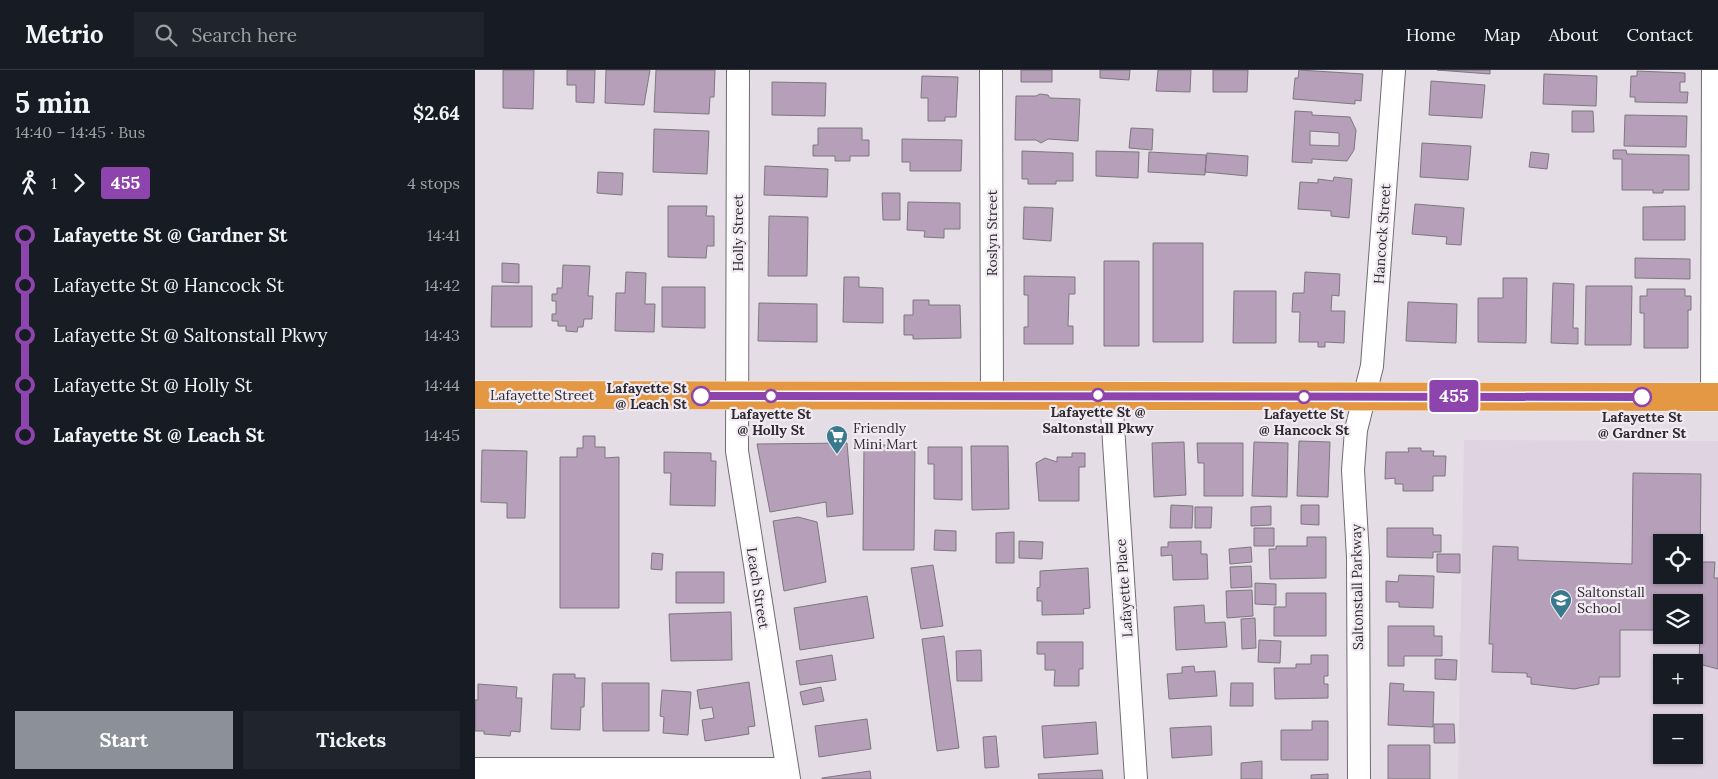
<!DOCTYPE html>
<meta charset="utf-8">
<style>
body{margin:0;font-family:Lora,serif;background:#20242c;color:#f1f3f6;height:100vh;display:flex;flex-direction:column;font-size:19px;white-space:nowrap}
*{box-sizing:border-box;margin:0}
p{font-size:16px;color:#9ea1a6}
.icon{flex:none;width:28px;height:28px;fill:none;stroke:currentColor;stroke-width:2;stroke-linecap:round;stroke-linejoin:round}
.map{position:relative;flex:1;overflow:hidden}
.side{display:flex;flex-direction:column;background:#171b24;width:475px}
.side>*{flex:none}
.badge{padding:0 10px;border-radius:4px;font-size:18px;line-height:32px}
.buttons{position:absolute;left:1178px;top:464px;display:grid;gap:10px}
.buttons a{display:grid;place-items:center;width:50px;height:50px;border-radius:0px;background:#171b24;box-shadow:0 1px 4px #0004;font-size:25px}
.map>.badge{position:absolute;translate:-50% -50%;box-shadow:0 0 0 2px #fff}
.legs{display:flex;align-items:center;gap:8px;height:55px;padding:0 15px;font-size:16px}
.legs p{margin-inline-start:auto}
.overview{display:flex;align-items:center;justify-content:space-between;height:85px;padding:0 15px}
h1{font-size:28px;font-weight:700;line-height:38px}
.action{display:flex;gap:10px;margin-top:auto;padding:10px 15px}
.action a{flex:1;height:58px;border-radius:0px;background:#8c9099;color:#fff;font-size:20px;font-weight:700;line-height:58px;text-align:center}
.action a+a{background:#20242c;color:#f1f3f6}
ul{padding:0 15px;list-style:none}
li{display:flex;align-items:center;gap:18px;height:50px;font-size:19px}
li i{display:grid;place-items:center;width:8px;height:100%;margin:0 6px;background:currentColor}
li i::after{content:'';width:12px;height:12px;margin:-6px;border:4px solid;border-radius:50%;background:#171b24}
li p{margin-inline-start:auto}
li:first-child i{background:linear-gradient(#0000 50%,currentColor 0)}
li:last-child i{background:linear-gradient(currentColor 50%,#0000 0)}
header{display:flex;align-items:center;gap:30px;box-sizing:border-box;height:70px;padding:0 25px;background:#171b24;border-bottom:1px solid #363941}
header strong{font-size:24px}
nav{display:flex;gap:28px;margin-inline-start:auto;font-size:18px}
.search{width:350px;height:45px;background:#20242c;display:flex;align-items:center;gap:12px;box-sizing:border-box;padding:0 18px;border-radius:0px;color:#9ea1a6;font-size:19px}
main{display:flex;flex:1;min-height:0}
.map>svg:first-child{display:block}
.built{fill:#dfd3e2;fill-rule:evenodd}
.building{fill:#b59fb9;stroke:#7d777e;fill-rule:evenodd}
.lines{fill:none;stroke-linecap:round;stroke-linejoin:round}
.minor-casing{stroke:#716b72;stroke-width:24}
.trunk-casing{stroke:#fff;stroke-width:29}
.minor{stroke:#fff;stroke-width:22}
.trunk{stroke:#e49843;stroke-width:28}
.line-1-casing{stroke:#fff;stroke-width:11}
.line-1{stroke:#8e44ad;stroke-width:8}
.stop-1-dot{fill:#fff;stroke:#8e44ad;stroke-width:2.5}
.labels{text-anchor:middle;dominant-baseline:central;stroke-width:4.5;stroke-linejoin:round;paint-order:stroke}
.street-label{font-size:14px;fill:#2e2b2f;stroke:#f1eaf2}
.stop-label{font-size:14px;font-weight:bold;fill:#2e2b2f;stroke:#f1eaf2}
.poi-label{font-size:14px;fill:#2e2b2f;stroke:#f1eaf2;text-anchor:start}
</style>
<header>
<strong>Metrio</strong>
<div class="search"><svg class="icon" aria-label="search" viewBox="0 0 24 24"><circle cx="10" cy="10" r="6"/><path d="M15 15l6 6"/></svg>Search here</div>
<nav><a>Home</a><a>Map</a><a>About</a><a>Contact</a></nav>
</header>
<main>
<section class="side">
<div class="overview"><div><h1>5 min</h1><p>14:40 – 14:45 · Bus</p></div><b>$2.64</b></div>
<div class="legs"><svg class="icon" aria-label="walk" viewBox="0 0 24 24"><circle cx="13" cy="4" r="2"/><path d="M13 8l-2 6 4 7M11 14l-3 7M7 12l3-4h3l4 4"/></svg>1<svg class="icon" aria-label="forward" viewBox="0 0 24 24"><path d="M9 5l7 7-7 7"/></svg><b class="badge" style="background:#8e44ad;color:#fff">455</b><p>4 stops</p></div>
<ul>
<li><i style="color:#8e44ad"></i><b>Lafayette St @ Gardner St</b><p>14:41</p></li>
<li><i style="color:#8e44ad"></i><span>Lafayette St @ Hancock St</span><p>14:42</p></li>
<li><i style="color:#8e44ad"></i><span>Lafayette St @ Saltonstall Pkwy</span><p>14:43</p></li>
<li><i style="color:#8e44ad"></i><span>Lafayette St @ Holly St</span><p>14:44</p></li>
<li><i style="color:#8e44ad"></i><b>Lafayette St @ Leach St</b><p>14:45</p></li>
</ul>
<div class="action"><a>Start</a><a>Tickets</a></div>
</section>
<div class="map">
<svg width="1243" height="709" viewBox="0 0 1243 709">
<rect width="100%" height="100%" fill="#e4dde5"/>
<path class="built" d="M 989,370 L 1243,371 L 1243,709 L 983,709 ZM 1186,472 L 1219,472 L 1219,505 L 1186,505 ZM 1186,532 L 1219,532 L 1219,565 L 1186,565 ZM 1186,592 L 1219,592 L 1219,625 L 1186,625 ZM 1186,652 L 1219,652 L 1219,685 L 1186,685 Z"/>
<path class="building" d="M 28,0 L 59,0 L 58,39 L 28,38 Z
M 92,0 L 120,0 L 119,33 L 101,32 L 101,15 L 92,15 Z
M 131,0 L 175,0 L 169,35 L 130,33 Z
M 181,0 L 240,0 L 239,27 L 235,27 L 234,44 L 179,42 Z
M 546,0 L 577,0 L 577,12 L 546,12 Z
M 625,0 L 655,0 L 654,10 L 625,8 Z
M 683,0 L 716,0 L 715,22 L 681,21 Z
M 738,0 L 773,0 L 772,22 L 738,22 Z
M 824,0 L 888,4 L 886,31 L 880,30 L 880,34 L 818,29 L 820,8 L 823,8 Z
M 962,0 L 1015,0 L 1015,4 Z
M 1162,1 L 1210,3 L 1210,12 L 1205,12 L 1205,22 L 1213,22 L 1212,33 L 1160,32 L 1160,27 L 1155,27 L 1156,6 L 1162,6 Z
M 1069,4 L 1122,6 L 1121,36 L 1068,34 Z
M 447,6 L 483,7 L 481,47 L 470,47 L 470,51 L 453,51 L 453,28 L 446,28 Z
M 956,11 L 1010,15 L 1007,48 L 954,45 Z
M 297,12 L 351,13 L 350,46 L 297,45 Z
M 565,24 L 573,25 L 575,28 L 605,29 L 603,71 L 573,69 L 566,73 L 561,70 L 540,70 L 541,26 L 561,26 Z
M 820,41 L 837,42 L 837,45 L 875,47 L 881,60 L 879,80 L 872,91 L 837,89 L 837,93 L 817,92 ZM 835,61 L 864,63 L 864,76 L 835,75 Z
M 1097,41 L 1118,41 L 1119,62 L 1097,62 Z
M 1150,45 L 1212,46 L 1211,77 L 1149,76 Z
M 343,58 L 387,58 L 387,70 L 394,70 L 394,86 L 375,86 L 375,91 L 360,91 L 360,86 L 338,86 L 338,75 L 343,75 Z
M 656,58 L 678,59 L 677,80 L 654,78 Z
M 179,59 L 234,61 L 232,104 L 178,102 Z
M 427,69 L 487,70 L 486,101 L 435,101 L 435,92 L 427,92 Z
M 947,73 L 996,76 L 993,110 L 945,107 Z
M 1138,80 L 1151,80 L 1152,84 L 1214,85 L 1214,120 L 1188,120 L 1188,123 L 1178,123 L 1178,120 L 1147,120 L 1147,89 L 1138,89 Z
M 547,81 L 598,83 L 598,111 L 581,111 L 581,114 L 553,114 L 553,109 L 547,109 Z
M 621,81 L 664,82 L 663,108 L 621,106 Z
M 674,82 L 731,85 L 730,105 L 673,102 Z
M 1056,82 L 1074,84 L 1072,99 L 1054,97 Z
M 732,83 L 773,86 L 772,106 L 730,102 Z
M 290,96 L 353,99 L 352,127 L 289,125 Z
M 123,102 L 148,103 L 147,125 L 122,123 Z
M 859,107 L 877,109 L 874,148 L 856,146 L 856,141 L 823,139 L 825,112 L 843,113 L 843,109 L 858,111 Z
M 407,123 L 425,123 L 425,150 L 408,150 Z
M 433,132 L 485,133 L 485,159 L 469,159 L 469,168 L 449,167 L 450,161 L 432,160 Z
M 940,134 L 989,138 L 986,175 L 971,174 L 972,167 L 937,164 Z
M 193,136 L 232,136 L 231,146 L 239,146 L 239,176 L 232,176 L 231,188 L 193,187 Z
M 1210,136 L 1210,170 L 1168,170 L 1168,137 Z
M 549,137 L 578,138 L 576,171 L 548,169 Z
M 294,146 L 333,147 L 332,206 L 293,206 Z
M 678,173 L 728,173 L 728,272 L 678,272 Z
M 1160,188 L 1215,189 L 1215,209 L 1160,208 Z
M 629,191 L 664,191 L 664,276 L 629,276 Z
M 27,193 L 44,194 L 44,213 L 27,212 Z
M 88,195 L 115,196 L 113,226 L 118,226 L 117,249 L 109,249 L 108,257 L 103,257 L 102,262 L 91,261 L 91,256 L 83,256 L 83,251 L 77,251 L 77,244 L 81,244 L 81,231 L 77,231 L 77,224 L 82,224 L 82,218 L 87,218 Z
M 151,202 L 171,203 L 170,234 L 180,234 L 179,262 L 140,261 L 141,223 L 150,223 Z
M 830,202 L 865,204 L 864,226 L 857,225 L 856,241 L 870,241 L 869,273 L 850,272 L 850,277 L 843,277 L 843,272 L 824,272 L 825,242 L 817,242 L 818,223 L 829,223 Z
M 549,206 L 600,207 L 600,224 L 594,224 L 593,256 L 598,256 L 598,274 L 549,274 L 549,257 L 553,257 L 553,225 L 549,225 Z
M 369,207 L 384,207 L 384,217 L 408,218 L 408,253 L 368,252 Z
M 1028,208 L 1052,208 L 1051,273 L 1003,272 L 1003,228 L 1028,228 Z
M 1078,213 L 1099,214 L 1098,258 L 1103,258 L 1103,274 L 1076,273 Z
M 17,216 L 57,216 L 57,257 L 16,257 Z
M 1111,216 L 1157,216 L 1156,275 L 1110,275 Z
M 187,217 L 230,217 L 230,258 L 187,257 Z
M 1172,219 L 1210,219 L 1210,226 L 1216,226 L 1216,240 L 1213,240 L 1213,278 L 1169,278 L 1169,243 L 1165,243 L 1165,226 L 1172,226 Z
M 759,221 L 801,221 L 801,273 L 758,273 Z
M 438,230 L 454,230 L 454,235 L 485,235 L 486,268 L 438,269 L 438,265 L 429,265 L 429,245 L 438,245 Z
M 933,232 L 982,234 L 981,273 L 931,271 Z
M 284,233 L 342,234 L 342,272 L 283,271 Z
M 108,366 L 120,366 L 120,377 L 130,377 L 130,388 L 144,387 L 144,538 L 85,538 L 85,387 L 102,387 L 102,378 L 108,378 Z
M 824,371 L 855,372 L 853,427 L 822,426 Z
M 709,372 L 711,425 L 679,427 L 677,373 Z
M 779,372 L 813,373 L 812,427 L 777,426 Z
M 372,373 L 378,444 L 352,447 L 351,432 L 295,442 L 282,374 Z
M 722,373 L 768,373 L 768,426 L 729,426 L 729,393 L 723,393 Z
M 389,375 L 440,375 L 439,480 L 388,480 Z
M 496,376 L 533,376 L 534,439 L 497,440 Z
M 453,377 L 487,377 L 487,430 L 459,429 L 459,394 L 453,394 Z
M 933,378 L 946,378 L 946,381 L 959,381 L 958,386 L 971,386 L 970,406 L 958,406 L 958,421 L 928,421 L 928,414 L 920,414 L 920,408 L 910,409 L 911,382 L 934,382 Z
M 7,380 L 52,381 L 50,448 L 32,448 L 32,433 L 6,432 Z
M 189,382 L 236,383 L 236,391 L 241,391 L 240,436 L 195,435 L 196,403 L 189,403 Z
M 597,383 L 610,383 L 610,397 L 604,397 L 604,431 L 564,431 L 561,393 L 570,388 L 582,392 L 582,387 L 597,387 Z
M 1158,403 L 1226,404 L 1225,492 L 1240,492 L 1239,508 L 1243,508 L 1243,599 L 1224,594 L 1225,560 L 1219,560 L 1219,532 L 1186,532 L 1186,560 L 1145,560 L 1145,607 L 1124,607 L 1124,614 L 1099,619 L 1056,614 L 1056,607 L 1052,607 L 1052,603 L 1017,602 L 1018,574 L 1014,574 L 1018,476 L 1043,477 L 1043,490 L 1157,494 ZM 1186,472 L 1219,472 L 1219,505 L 1186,505 Z
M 696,435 L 718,436 L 717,458 L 695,458 Z
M 826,435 L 844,435 L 844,455 L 826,454 Z
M 796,436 L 796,455 L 776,456 L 776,437 Z
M 720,437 L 737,437 L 736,458 L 720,458 Z
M 323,447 L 342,452 L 351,512 L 309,521 L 298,451 Z
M 779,458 L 799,458 L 799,476 L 779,476 Z
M 912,458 L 958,458 L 958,465 L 966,465 L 966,482 L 958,482 L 958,488 L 912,487 Z
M 460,460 L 481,461 L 481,481 L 459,480 Z
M 539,462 L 539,493 L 521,493 L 521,463 Z
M 832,467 L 851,467 L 851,508 L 795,509 L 794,479 L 801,479 L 801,476 L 832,476 Z
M 544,471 L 568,472 L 567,489 L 544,488 Z
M 726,471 L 726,484 L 732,484 L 733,509 L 698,510 L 697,485 L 686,486 L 686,477 L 693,477 L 693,472 Z
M 776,477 L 777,492 L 755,494 L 754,479 Z
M 177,483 L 188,484 L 187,500 L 176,499 Z
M 962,484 L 985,484 L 985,503 L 962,502 Z
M 458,495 L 468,556 L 446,559 L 436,498 Z
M 776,496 L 777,517 L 756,518 L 755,497 Z
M 613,498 L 615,538 L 608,539 L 609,544 L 567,545 L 567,531 L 562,531 L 562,518 L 565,517 L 565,501 Z
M 201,502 L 249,502 L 249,533 L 201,533 Z
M 924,505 L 959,506 L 958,538 L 924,537 L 924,532 L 911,532 L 911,511 L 923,512 Z
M 780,513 L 801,514 L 801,535 L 780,534 Z
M 777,520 L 778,546 L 752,548 L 751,521 Z
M 811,523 L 851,523 L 851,566 L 799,566 L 799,537 L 811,537 Z
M 392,526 L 399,568 L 325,580 L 319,538 Z
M 729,535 L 730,553 L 750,552 L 752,577 L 701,580 L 699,537 Z
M 256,542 L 257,590 L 196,591 L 194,544 Z
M 780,548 L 781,578 L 767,579 L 766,549 Z
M 913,556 L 959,556 L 959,566 L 967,566 L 967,586 L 929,586 L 929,596 L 913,596 Z
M 469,566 L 484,678 L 462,681 L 447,569 Z
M 784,570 L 806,571 L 805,593 L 783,592 Z
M 562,572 L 608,572 L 608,599 L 604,599 L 604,616 L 579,616 L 580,600 L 570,600 L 570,584 L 562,584 Z
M 506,580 L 507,611 L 482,611 L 481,581 Z
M 357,585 L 361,610 L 325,615 L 321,591 Z
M 836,585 L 853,585 L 853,606 L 849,606 L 849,614 L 853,614 L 853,628 L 800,629 L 799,598 L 821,598 L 821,594 L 836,594 Z
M 960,589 L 982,590 L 981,610 L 960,609 Z
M 719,596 L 720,602 L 740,601 L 742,626 L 694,629 L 692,604 L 707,603 L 707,597 Z
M 78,604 L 100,604 L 100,608 L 110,608 L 109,637 L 106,637 L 105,660 L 76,659 Z
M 274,612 L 280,656 L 273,657 L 274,664 L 230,671 L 227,650 L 239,648 L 237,637 L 225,639 L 222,620 Z
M 127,613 L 174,613 L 174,661 L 128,661 Z
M 756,613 L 778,613 L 778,636 L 755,636 Z
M 915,613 L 929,614 L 928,621 L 959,622 L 958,657 L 913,655 Z
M 3,614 L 42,617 L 41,628 L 47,628 L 45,662 L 36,661 L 35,666 L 9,664 L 9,661 L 0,661 L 0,630 L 3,630 Z
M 346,617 L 349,631 L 328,635 L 325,622 Z
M 187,620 L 216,622 L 213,665 L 188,663 L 189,647 L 185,646 Z
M 392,649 L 396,679 L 344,687 L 340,656 Z
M 837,651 L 853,651 L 853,690 L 806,690 L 806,660 L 837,660 Z
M 621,652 L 623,684 L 569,688 L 567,656 Z
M 959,654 L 979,654 L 980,673 L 959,673 Z
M 736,656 L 737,685 L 697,688 L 695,658 Z
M 521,666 L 524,697 L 510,698 L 508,667 Z
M 913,675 L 955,675 L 955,709 L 913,709 Z
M 787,691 L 787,709 L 766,709 L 766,693 Z
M 627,700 L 628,709 L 564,709 L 563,704 Z
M 395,701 L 396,709 L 347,709 L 347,708 Z
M 853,704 L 853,709 L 836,709 L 836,705 Z"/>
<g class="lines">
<g class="minor-casing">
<path id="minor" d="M 263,0 L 262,381 L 314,709
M 516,0 L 517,326
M 636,326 L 661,709
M 1237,327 L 1238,0
M 0,699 L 312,699
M 884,709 L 883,487 L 878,400 L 881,360 L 897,296 L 919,0"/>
</g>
<g class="trunk-casing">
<path id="trunk" d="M 0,325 L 1243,327"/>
</g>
<use href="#minor" class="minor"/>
<use href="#trunk" class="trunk"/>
</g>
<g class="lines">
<g class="line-1-casing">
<path id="line-1" d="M 226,326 L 1167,327"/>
</g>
<use href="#line-1" class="line-1"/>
</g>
<defs>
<g id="supermarket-pin" transform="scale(1.125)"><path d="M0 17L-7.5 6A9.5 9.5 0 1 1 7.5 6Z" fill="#3a798d" stroke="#f1eaf2"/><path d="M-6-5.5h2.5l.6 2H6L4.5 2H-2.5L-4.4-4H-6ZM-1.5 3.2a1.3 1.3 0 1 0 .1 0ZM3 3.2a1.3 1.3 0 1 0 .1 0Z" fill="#fff"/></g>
<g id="school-pin" transform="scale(1.125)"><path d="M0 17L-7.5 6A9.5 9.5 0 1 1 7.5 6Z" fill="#3a798d" stroke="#f1eaf2"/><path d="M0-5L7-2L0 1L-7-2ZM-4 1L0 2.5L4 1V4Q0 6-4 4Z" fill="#fff"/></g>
</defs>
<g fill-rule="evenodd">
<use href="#supermarket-pin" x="362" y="366"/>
<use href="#school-pin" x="1086" y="530"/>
</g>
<g class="stop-1-dot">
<circle cx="623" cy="325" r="6"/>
<circle cx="226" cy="326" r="9"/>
<circle cx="296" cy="326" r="6"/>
<circle cx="829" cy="327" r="6"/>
<circle cx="1167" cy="327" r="9"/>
</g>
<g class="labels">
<g class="street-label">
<text transform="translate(263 163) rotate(-90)">Holly Street</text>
<text transform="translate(517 163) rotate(-90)">Roslyn Street</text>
<text transform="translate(907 164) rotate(-86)">Hancock Street</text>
<text x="67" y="325">Lafayette Street</text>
<text transform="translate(882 517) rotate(-91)">Saltonstall Parkway</text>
<text transform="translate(283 518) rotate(81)">Leach Street</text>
<text transform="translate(649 518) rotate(-94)">Lafayette Place</text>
</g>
<g class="stop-label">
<text x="212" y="318" text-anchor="end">Lafayette St<tspan x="212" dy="16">@ Leach St</tspan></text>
<text x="623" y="342">Lafayette St @<tspan x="623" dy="16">Saltonstall Pkwy</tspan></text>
<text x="296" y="344">Lafayette St<tspan x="296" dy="16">@ Holly St</tspan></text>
<text x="829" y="344">Lafayette St<tspan x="829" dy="16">@ Hancock St</tspan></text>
<text x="1167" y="347">Lafayette St<tspan x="1167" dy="16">@ Gardner St</tspan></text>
</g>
<g class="poi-label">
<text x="378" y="358">Friendly<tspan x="378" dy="16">Mini Mart</tspan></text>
<text x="1102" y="522">Saltonstall<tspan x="1102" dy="16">School</tspan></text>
</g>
</g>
</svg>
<div class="buttons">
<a><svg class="icon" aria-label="locate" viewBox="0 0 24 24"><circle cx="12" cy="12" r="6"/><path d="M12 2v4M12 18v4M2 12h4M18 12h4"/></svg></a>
<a><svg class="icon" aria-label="layers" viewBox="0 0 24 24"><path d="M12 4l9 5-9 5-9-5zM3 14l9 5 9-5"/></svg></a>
<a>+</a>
<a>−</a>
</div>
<b class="badge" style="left:979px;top:326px;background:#8e44ad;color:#fff">455</b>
</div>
</main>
